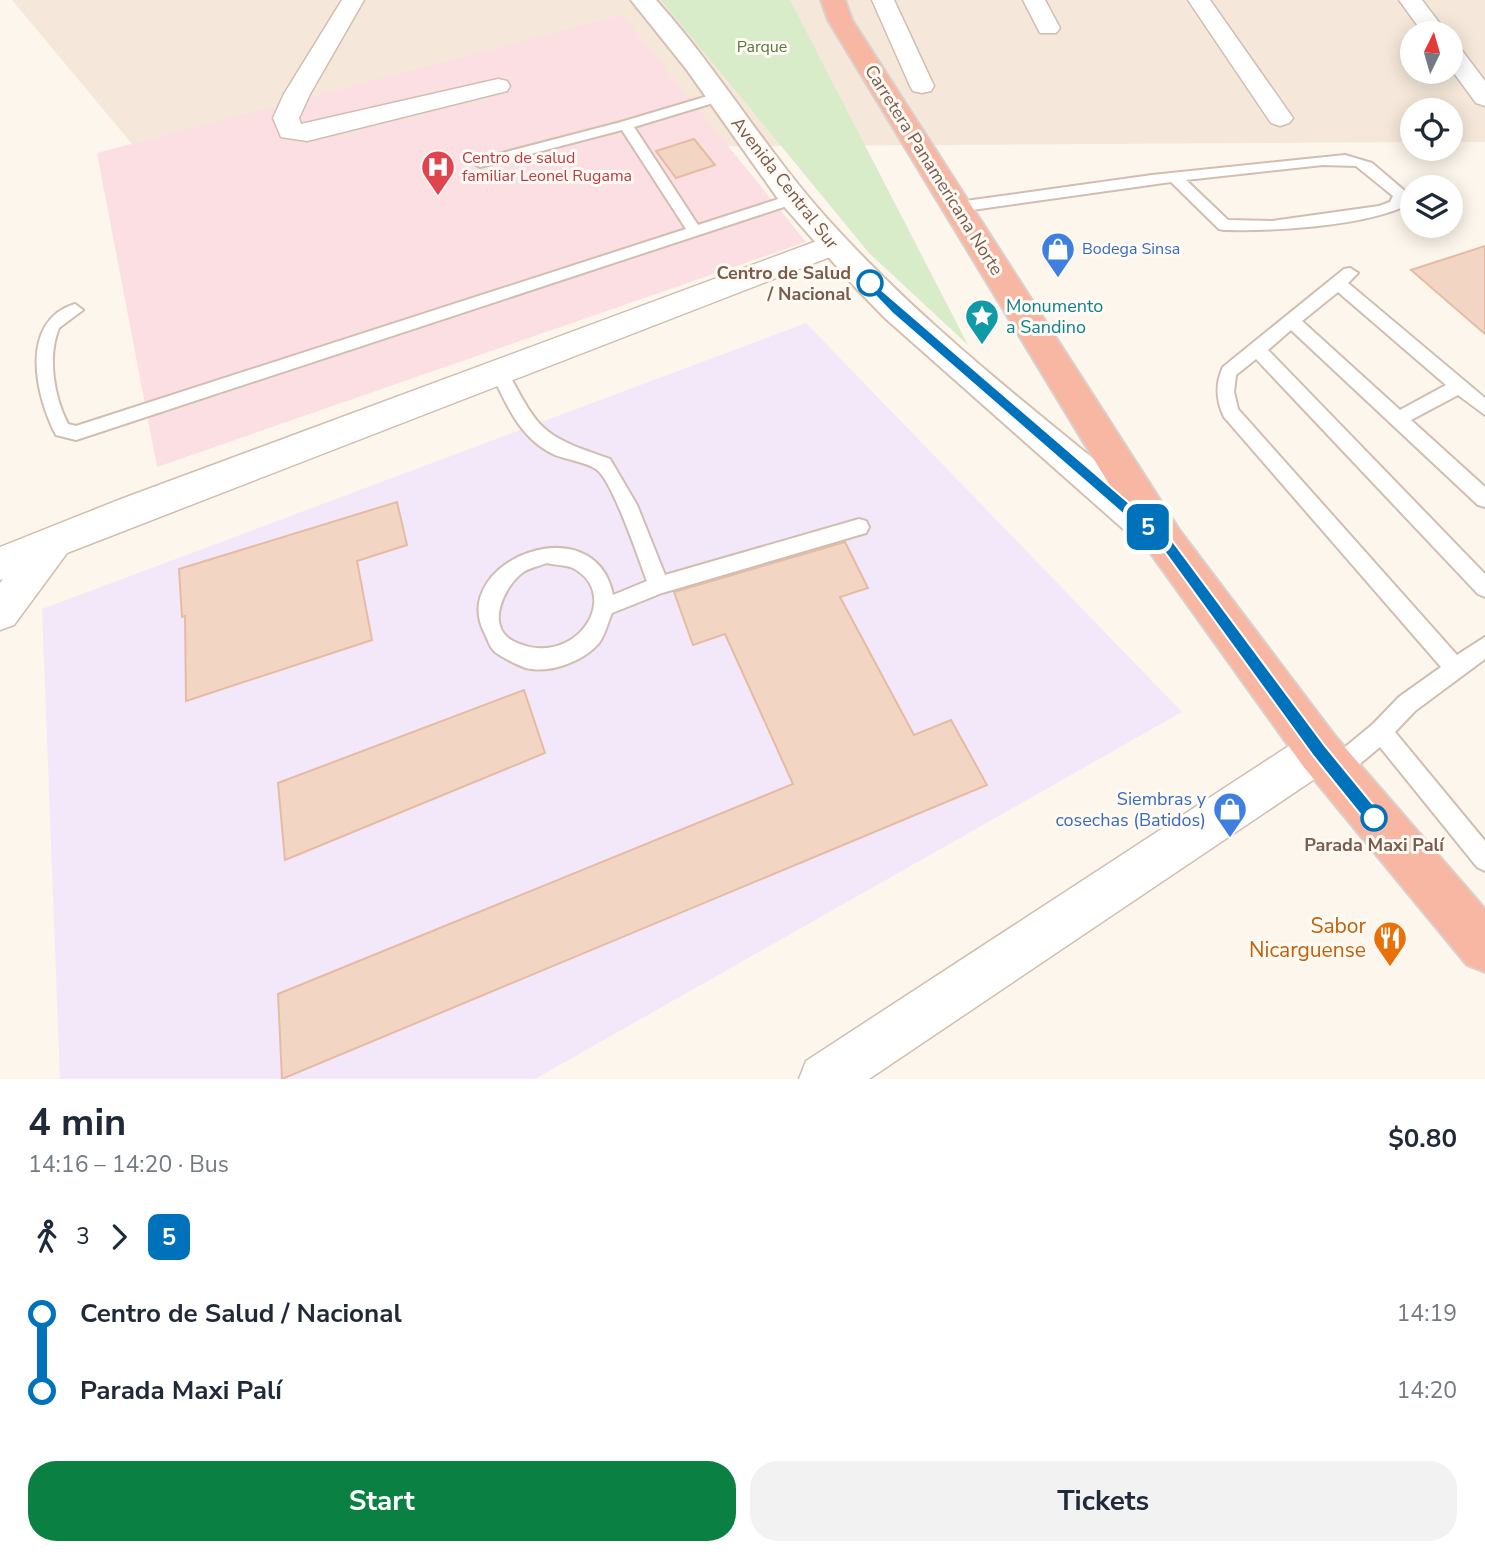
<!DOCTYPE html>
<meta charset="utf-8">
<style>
body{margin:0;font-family:"Nunito Sans",sans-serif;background:#f2f2f3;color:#1f2937;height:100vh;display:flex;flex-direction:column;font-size:26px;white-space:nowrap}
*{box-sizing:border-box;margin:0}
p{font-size:23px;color:#747a83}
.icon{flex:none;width:38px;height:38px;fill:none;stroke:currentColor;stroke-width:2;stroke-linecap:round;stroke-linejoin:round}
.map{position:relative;height:1079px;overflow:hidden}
.details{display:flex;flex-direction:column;background:#fff;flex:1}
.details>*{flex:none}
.badge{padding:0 14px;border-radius:10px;font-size:24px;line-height:46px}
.needle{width:46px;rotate:5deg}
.fabs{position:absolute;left:1400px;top:21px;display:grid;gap:14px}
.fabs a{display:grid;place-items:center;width:63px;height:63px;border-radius:50%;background:#fff;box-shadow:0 4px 18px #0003;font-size:35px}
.map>.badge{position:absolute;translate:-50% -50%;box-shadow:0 0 0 4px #fff}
.legs{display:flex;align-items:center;gap:10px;height:77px;padding:0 28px;font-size:23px}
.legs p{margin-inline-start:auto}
.head{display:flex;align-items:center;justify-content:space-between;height:119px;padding:0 28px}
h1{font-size:38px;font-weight:700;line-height:52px}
.button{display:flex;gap:14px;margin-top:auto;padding:14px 28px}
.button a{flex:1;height:80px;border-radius:28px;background:#0b8043;color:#fff;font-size:28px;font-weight:700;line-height:80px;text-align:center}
.button a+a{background:#f2f2f3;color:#1f2937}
ul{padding:0 28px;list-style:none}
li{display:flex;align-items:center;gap:24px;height:77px;font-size:26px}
li i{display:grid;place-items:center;width:10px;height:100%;margin:0 9px;background:currentColor}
li i::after{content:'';width:18px;height:18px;margin:-9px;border:5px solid;border-radius:50%;background:#fff}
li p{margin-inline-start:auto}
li:first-child i{background:linear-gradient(#0000 50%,currentColor 0)}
li:last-child i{background:linear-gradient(currentColor 50%,#0000 0)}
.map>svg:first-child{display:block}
.residential{fill:#f5e8da;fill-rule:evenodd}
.education{fill:#f3e8fa}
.medical{fill:#fbdfe3}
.green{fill:#d8ecc9}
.building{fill:#f3d5c3;stroke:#e6bba3;stroke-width:2}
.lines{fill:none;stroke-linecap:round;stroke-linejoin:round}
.lane-casing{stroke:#d1beb0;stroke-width:4}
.street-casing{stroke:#d1beb0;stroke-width:3}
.secondary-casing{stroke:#d6c0b0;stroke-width:4}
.highway-casing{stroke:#dad1cd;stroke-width:4}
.lane{fill:#fff;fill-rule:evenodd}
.street{fill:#fff;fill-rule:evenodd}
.secondary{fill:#fff;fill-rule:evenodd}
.highway{fill:#f7b7a3;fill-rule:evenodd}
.line-1{fill:#0072bc;stroke:#fff;stroke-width:2}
.stop-1-dot{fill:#fff;stroke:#0072bc;stroke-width:3.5}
.labels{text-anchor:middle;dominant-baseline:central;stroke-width:6;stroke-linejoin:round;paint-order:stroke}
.far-park-label{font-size:16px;fill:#537a41;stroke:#fffaf3}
.far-health-label{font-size:16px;fill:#be3a42;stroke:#fffaf3;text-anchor:start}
.far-shop-label{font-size:16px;fill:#366cbe;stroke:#fffaf3;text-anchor:start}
.street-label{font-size:18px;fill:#7a5c4d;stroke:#fffaf3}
.stop-label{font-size:18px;font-weight:bold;fill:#7a5c4d;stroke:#fffaf3;text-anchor:end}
.culture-label{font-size:18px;fill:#0d838f;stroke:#fffaf3;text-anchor:start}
.shop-label{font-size:18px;fill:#366cbe;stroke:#fffaf3;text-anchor:end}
.near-food-label{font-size:21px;fill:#c56008;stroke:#fffaf3;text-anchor:end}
</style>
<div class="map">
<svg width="1485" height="1079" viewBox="0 0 1485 1079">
<rect width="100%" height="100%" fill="#fdf6ec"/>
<path class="residential" d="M 12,0 L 1485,0 L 1485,142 L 1451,142 L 1451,110 L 1412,110 L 1412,142 L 137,150 ZM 1412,33 L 1451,33 L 1451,72 L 1412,72 Z"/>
<path class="education" d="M 806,323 L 1182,712 L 535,1079 L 60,1079 L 42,609 Z"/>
<path class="medical" d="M 622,15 L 806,242 L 157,467 L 97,153 Z"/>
<path class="green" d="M 661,0 L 790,0 L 968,345 L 869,253 Z"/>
<path class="building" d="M 694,139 L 715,165 L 676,178 L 656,151 Z
M 1485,246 L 1485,334 L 1411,270 Z
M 397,502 L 407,545 L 357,561 L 372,640 L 186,701 L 185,616 L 182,617 L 179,569 Z
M 845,542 L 868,588 L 840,597 L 914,735 L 951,720 L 987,785 L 282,1079 L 278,994 L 793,784 L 725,634 L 693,645 L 674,592 Z
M 524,690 L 545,753 L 285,860 L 278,783 Z"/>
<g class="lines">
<g class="lane-casing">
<path id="lane" d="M 718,93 L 723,94 L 723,100 L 634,127 L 698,225 L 794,194 L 801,199 L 799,202 L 76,440 L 56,435 C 35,395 19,321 75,304 L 83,310 L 59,328 C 47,357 54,397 68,424 L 76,426 L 686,229 L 622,130 L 480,167 L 473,163 L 475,160 L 621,122 Z
M 1345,155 L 1372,163 L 1406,192 L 1408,195 L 1401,208 C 1354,227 1275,231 1224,230 L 1219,229 L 1171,182 L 958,212 L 951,207 L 958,202 L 1152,175 ZM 1323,165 L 1356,166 L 1393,196 L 1390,202 L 1379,206 L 1272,221 L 1228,220 L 1186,180 Z
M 1350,268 L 1358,273 L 1348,283 L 1485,398 L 1485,415 L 1458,395 L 1411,420 L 1485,487 L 1485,507 L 1478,505 L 1291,330 L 1268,350 L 1485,574 L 1485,597 L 1478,594 L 1256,359 L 1236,375 L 1234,392 L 1238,409 L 1457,655 L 1485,637 L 1485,659 L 1415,711 L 1395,732 L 1485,841 L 1485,871 L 1477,867 L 1380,747 L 1343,778 L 1335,781 L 1327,778 L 1324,770 L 1327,762 L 1373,724 L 1399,697 L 1441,667 L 1224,417 C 1216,400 1215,384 1223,367 L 1344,269 ZM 1338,292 L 1446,385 L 1400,410 L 1302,321 Z
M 499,366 L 505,367 C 540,432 540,435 610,459 L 637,505 L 665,575 L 859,519 L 866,521 L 869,527 L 866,533 L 859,535 L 662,593 L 612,613 C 608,622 605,635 599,643 C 584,661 550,674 526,668 C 517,665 506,659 498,654 C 490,650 488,639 484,632 C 449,561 595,504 613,595 L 647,581 C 639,560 612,479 596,469 C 585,462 568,460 555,455 C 520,439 506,404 491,372 L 493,367 ZM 547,563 C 555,565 567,565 573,568 C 624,595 575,672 513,641 C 485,626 504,587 522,573 C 528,568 539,566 547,563 Z"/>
</g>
<g class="street-casing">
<path id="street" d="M 342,0 L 364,0 L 310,94 L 299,118 L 301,124 L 498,79 L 507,81 L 510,86 L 507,91 L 307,141 L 281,137 L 273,118 L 284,94 Z
M 872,0 L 894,0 L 934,86 L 931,91 L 922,93 L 913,91 L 910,86 Z
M 1023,0 L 1045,0 L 1060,28 L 1056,33 L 1040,33 Z
M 1188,0 L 1210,0 L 1293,118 L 1289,123 L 1280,126 L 1271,123 Z
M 1399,0 L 1422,0 L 1447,33 L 1423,33 Z
M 1451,46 L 1460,48 L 1485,81 L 1485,106 L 1476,103 L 1451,69 Z
M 833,235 L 843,238 L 848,245 L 843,252 L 67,553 L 14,625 L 0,630 L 0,583 L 3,579 L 0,580 L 0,547 L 121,499 Z
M 1319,730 L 1334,736 L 1340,751 L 1334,766 L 869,1079 L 799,1079 L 806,1061 L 1304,736 Z"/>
</g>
<g class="secondary-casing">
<path id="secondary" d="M 631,0 L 656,0 C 720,71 768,155 833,225 C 935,337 1059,429 1175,526 L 1180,538 L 1175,550 L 1161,554 L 1147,550 L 885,318 L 854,286 L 781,203 L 687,70 Z"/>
</g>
<g class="highway-casing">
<path id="highway" d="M 821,0 L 845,0 L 852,20 L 1180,531 L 1335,736 L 1485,909 L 1485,972 L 1467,965 L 1303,766 L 1152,555 L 828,20 Z"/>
</g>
<use href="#lane" class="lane"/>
<use href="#street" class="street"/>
<use href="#secondary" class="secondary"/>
<use href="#highway" class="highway"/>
</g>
<path class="line-1" d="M 870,280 L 1171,539 L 1325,746 L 1380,813 L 1382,818 L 1380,824 L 1374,827 L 1368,824 L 1314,757 L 1161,547 L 892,313 L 866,286 L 866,281 Z"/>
<defs>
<g id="hospital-pin" transform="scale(1.75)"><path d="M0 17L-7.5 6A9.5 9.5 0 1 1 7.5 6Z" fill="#e0444e" stroke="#fffaf3"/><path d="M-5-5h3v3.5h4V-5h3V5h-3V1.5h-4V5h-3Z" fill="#fff"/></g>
<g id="shop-pin" transform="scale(1.75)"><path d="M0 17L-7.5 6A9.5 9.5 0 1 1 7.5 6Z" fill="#3f7fe0" stroke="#fffaf3"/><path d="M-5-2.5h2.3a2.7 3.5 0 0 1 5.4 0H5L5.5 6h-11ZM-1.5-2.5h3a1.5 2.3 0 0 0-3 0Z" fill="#fff"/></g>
<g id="sight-pin" transform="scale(1.75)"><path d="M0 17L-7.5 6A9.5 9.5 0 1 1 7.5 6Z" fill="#0f9aa8" stroke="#fffaf3"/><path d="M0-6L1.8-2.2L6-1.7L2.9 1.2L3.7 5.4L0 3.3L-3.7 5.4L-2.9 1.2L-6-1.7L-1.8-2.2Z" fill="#fff"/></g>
<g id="restaurant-pin" transform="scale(1.75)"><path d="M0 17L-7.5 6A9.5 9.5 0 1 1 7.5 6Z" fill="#e8710a" stroke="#fffaf3"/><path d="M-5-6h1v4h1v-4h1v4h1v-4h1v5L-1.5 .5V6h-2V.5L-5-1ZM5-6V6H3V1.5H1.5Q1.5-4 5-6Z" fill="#fff"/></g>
</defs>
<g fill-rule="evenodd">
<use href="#hospital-pin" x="438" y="167"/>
<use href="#shop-pin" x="1058" y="249"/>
<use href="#sight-pin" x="982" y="316"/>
<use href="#shop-pin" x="1230" y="809"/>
<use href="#restaurant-pin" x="1390" y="938"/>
</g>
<g class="stop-1-dot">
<circle cx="870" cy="283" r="12"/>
<circle cx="1374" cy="818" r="12"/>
</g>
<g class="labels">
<g class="far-park-label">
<text x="762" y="47">Parque</text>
</g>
<g class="far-health-label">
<text x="462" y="158">Centro de salud<tspan x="462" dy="18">familiar Leonel Rugama</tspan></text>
</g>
<g class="far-shop-label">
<text x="1082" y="249">Bodega Sinsa</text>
</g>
<g class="street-label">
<text transform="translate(934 170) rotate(58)">Carretera Panamericana Norte</text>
<text transform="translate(785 183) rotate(52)">Avenida Central Sur</text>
</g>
<g class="stop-label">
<text x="851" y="273">Centro de Salud<tspan x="851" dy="21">/ Nacional</tspan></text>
<text x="1374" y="845" text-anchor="middle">Parada Maxi Palí</text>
</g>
<g class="culture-label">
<text x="1006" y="306">Monumento<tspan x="1006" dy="21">a Sandino</tspan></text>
</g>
<g class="shop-label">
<text x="1206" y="799">Siembras y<tspan x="1206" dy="21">cosechas (Batidos)</tspan></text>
</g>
<g class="near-food-label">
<text x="1366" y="926">Sabor<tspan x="1366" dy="24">Nicarguense</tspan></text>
</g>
</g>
</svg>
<div class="fabs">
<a><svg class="needle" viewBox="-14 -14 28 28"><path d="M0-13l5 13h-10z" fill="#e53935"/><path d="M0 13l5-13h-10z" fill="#747a83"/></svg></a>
<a><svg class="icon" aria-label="locate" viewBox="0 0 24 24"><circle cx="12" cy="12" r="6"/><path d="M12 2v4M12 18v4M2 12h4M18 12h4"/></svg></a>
<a><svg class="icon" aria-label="layers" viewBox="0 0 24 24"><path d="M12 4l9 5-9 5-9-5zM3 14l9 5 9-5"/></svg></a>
</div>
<b class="badge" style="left:1148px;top:527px;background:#0072bc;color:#fff">5</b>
</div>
<section class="details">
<div class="head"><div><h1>4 min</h1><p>14:16 – 14:20 · Bus</p></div><b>$0.80</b></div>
<div class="legs"><svg class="icon" aria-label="walk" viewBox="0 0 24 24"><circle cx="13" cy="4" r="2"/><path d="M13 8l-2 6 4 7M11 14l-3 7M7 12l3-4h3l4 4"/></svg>3<svg class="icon" aria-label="forward" viewBox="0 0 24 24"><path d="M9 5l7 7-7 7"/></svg><b class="badge" style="background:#0072bc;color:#fff">5</b></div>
<ul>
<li><i style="color:#0072bc"></i><b>Centro de Salud / Nacional</b><p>14:19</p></li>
<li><i style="color:#0072bc"></i><b>Parada Maxi Palí</b><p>14:20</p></li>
</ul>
<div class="button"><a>Start</a><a>Tickets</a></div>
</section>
